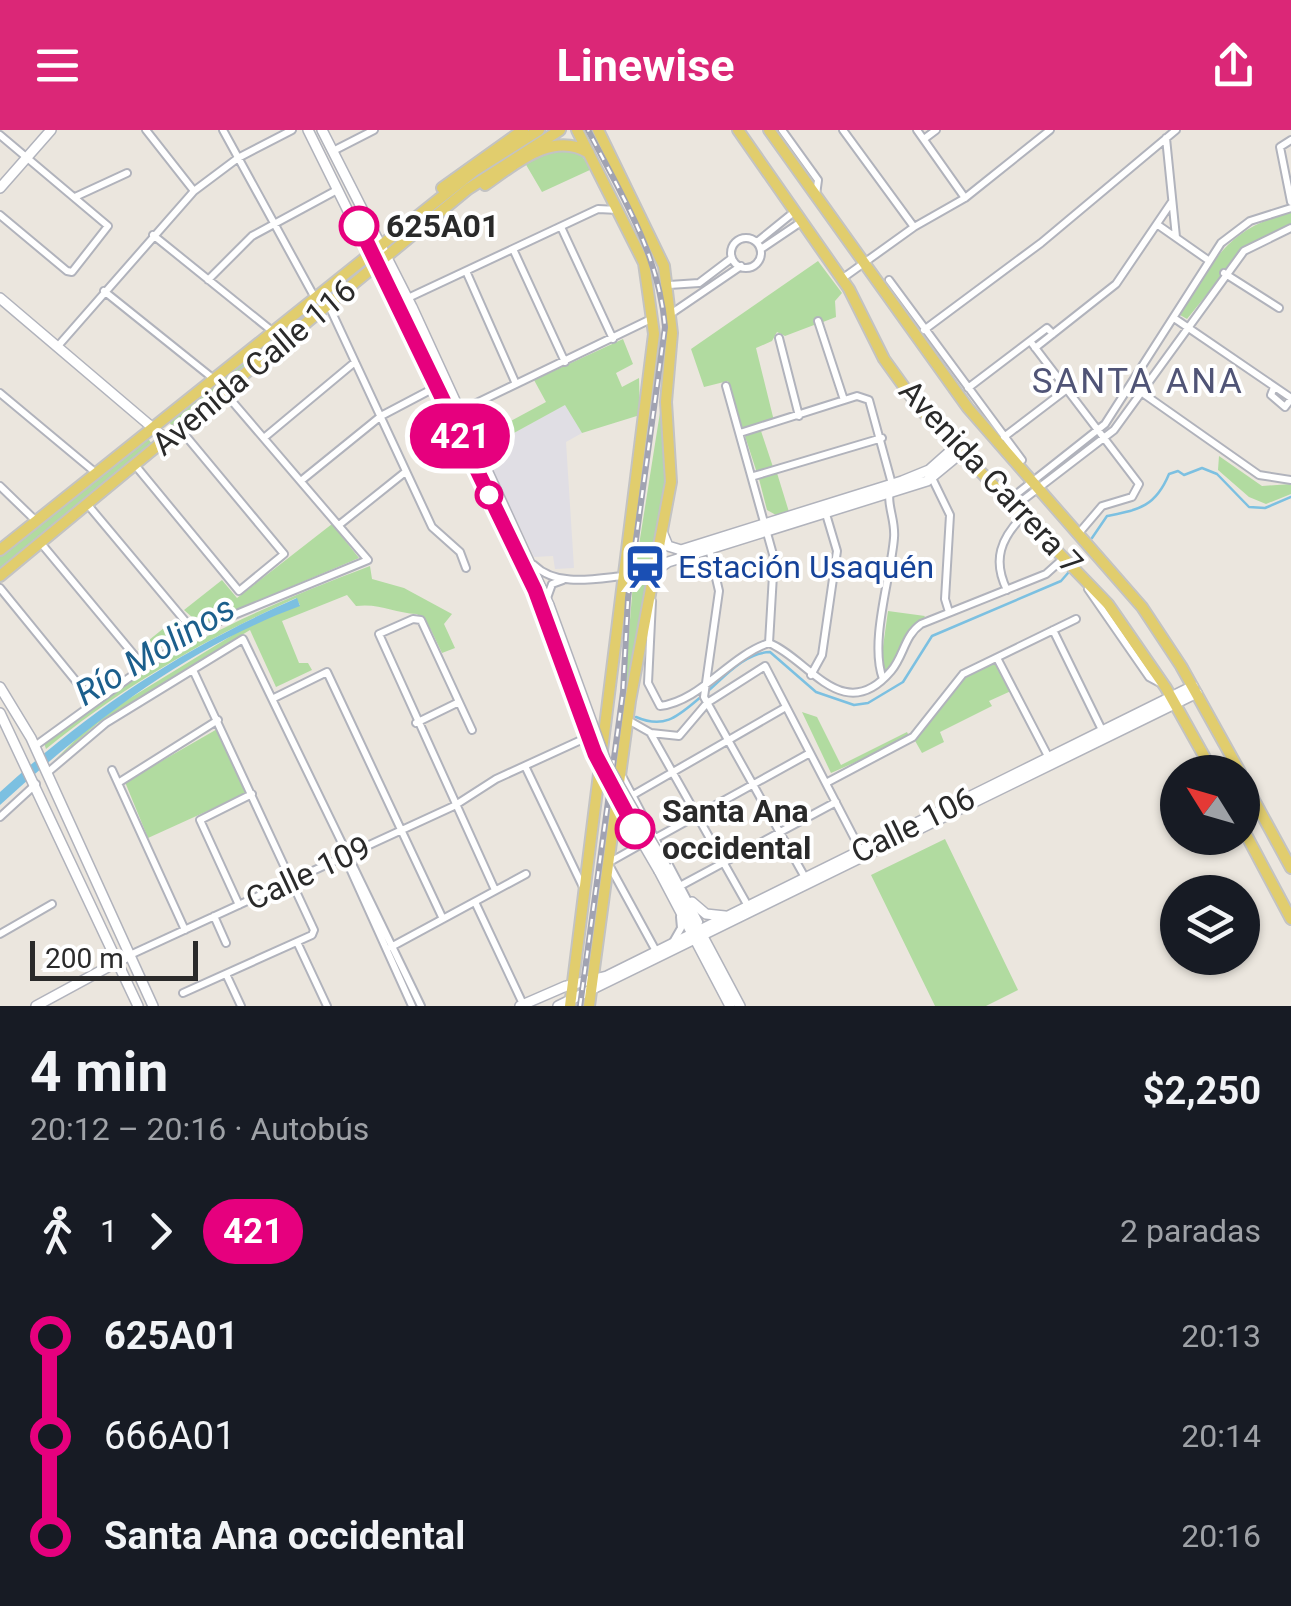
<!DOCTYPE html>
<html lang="es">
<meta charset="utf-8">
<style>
body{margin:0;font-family:Roboto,sans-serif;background:#20242c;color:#f1f3f6;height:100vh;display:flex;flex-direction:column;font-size:38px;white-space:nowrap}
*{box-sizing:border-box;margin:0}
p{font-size:32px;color:#9ea1a6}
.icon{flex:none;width:55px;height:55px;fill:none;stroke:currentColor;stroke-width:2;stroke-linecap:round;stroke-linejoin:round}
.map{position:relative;height:876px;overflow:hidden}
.sheet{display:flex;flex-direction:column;background:#171b24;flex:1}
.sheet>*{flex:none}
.badge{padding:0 20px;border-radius:32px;font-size:35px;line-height:65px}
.needle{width:65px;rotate:307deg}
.fabs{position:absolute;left:1160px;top:625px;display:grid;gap:20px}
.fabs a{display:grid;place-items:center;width:100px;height:100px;border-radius:50%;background:#171b24;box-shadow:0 2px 8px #0004;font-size:50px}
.scale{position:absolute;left:30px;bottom:25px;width:168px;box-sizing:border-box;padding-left:10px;border:5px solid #2a2a2a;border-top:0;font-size:28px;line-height:35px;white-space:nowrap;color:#2a2a2a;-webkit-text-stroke:8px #fff;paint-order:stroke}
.map>.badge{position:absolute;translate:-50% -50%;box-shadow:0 0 0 5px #fff}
.legs{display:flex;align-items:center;gap:15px;height:110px;padding:0 30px;font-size:32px}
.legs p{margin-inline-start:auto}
.summary{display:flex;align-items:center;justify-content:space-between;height:170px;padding:0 30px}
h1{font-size:55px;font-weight:700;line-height:75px}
ul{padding:0 30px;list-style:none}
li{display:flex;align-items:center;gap:35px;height:100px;font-size:38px}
li i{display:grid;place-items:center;width:15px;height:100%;margin:0 12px;background:currentColor}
li i::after{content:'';width:25px;height:25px;margin:-12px;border:8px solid;border-radius:50%;background:#171b24}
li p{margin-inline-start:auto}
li:first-child i{background:linear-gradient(#0000 50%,currentColor 0)}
li:last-child i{background:linear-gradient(currentColor 50%,#0000 0)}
header{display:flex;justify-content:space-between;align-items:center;height:130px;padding:0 30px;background:#db2777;color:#fff;font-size:45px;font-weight:700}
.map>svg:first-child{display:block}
.industrial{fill:#e0dee4}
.green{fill:#b1dba0}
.water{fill:#7cc0e1}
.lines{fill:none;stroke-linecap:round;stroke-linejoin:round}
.stream{stroke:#7cc0e1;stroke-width:2.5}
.street-casing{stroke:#b1b3bc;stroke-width:10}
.secondary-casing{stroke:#b1b3bc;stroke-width:12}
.primary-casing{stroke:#c3c3c3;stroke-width:14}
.street{stroke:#fff;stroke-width:6}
.secondary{stroke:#fff;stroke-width:9}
.primary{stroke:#e1cd6d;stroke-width:10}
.rail-casing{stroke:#a1a3b2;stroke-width:6}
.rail{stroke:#fff;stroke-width:2.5;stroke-dasharray:8;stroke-linecap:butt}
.secondary-bridge-casing{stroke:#b1b3bc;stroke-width:12;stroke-linecap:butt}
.secondary-bridge{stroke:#fff;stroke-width:9}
.line-1-casing{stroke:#fff;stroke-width:22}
.line-1{stroke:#e6007e;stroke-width:15}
.stop-1-dot{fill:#fff;stroke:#e6007e;stroke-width:5}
.labels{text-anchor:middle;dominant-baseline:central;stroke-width:8;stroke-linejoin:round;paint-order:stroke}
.stop-label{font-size:32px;font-weight:bold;fill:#2a2a2a;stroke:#fff;text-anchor:start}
.street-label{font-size:32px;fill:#2a2a2a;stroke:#fff}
.transit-label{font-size:32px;fill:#164399;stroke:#fff;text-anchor:start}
.neighbourhood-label{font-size:35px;letter-spacing:2.5px;fill:#505476;stroke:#fff}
.water-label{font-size:35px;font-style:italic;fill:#1c5f8c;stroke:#fff}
</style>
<header><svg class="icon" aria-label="menu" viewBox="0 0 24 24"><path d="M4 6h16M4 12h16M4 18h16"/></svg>Linewise<svg class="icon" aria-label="share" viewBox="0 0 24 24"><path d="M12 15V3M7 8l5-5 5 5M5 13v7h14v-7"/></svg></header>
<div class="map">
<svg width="1291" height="876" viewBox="0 0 1291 876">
<rect width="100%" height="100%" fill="#ebe6de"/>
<path class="industrial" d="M 566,274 L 582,303 L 566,312 L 574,438 L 555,439 L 553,426 L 534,427 L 483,320 Z"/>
<path class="green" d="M 557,18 L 578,21 L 592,39 L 542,62 L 525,33 Z
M 1291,82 L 1291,94 L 1246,116 L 1187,189 L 1180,185 C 1214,130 1225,100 1291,82 Z
M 367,129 L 372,136 L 175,299 L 168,291 Z
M 818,131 L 842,163 L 835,171 L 836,187 L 823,192 L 816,189 L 814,195 L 785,206 L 777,202 L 772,211 L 756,218 L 774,291 L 742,299 L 728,251 L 704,257 L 691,219 Z
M 623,209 L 633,234 L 616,243 L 622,257 L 639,248 L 640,285 L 582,303 L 565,275 L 483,320 L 477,309 L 546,272 L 534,250 Z
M 661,276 L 667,345 L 646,485 L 623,576 L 633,453 Z
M 761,301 L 773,337 L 757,343 L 745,306 Z
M 147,307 L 152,314 L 0,441 L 0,425 Z
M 1219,326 L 1262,356 L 1291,354 L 1291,364 L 1266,374 L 1249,367 L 1218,340 Z
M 777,343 L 789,382 L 776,385 L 767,380 L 759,349 Z
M 332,394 L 359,428 L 201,495 L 184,480 L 222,450 L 237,468 Z
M 370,436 L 372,449 L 404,458 L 452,484 L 444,494 L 455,518 L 442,523 L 431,500 L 417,484 C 394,483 380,473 356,476 L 347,465 L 282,491 L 299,533 L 308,533 L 312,540 L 276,557 L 250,500 L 98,593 L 52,633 L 96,589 L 249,495 L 300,475 L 296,468 C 207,508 122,557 46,619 L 44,613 C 151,527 243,484 370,436 Z
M 888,481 L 925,486 L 886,545 L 881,531 Z
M 175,489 L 184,502 L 145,529 L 138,519 Z
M 996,532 L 1011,561 L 989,571 L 992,576 L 940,602 L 944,612 L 922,623 L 914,609 L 962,549 Z
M 802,582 L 817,587 L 841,635 L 907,602 L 910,608 L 831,643 Z
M 219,598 L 247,663 L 148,708 L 125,652 Z
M 945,709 L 1018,860 L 986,876 L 935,876 L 871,745 Z"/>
<path class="water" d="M 297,468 L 300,476 C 186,518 89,594 0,675 L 0,662 C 92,578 183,518 297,468 Z"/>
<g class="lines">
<path class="stream" d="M 1092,408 L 1107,386 C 1137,380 1155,378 1169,344 L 1178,341 L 1184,345 L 1202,338 L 1217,344 L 1249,377 L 1265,378 L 1291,367
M 708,561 C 726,545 745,523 770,522 L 816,562 L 854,575 L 868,573 L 903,552 L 932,506 L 1061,451 L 1068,443
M 636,587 C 666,600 679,585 702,566"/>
<g class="street-casing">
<path id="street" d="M 146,0 L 194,61
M 223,0 L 315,168
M 782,0 L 818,50 L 816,65
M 843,0 L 914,97
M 917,0 L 965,68
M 0,5 L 108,96 L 72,142 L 67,141 L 0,85
M 1166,8 L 1176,107
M 924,9 L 936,0
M 1291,10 L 1280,17 L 1291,72
M 333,21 L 374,0
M 75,67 L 127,43
M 1158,95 L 1208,130
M 561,97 L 613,209
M 153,105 L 272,201
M731 123a15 15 0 1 1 30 0a15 15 0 1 1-30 0Z
M 757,112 L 794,82
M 513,119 L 565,232
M 761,119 L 801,92
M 466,141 L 516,254
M 1224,143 L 1279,178
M 843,148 L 914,97 L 965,68 L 1050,0
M 208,150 L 252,106 L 337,60
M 889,150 L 1022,330
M 669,155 L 699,153 L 732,128
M 104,161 L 215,250
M 408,168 L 598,79 L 618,80
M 329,176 L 432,397 L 460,422 L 466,438
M 672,183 L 741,136
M 1174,188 L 1291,268
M 818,191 L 844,270
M 924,200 L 1041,113 L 1176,0
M 779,208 L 799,286
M 1030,211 L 1139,354 L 1132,367 L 1102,376 L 1079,403
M 58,216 L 194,61 L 238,28 L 292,0
M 1035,218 L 1116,154 L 1171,73
M 1131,255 L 1259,345 L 1291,350
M 726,256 L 774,428 L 769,513
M 1274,257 L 1271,265 L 1285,277 L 1291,269
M 968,258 L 1047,198 L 1053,204
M 0,263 L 96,343
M 460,281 L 653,188
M 740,303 L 857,266 L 869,270 L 892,354 C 884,372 896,388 894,408 C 891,447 869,512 883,549
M 265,307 L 355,232
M 1004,307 L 1067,259
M 135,335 L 239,461 L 284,424 L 180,299
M 754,346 L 882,308
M 932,348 L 950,385 L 945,469 L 949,482
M 302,350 L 381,286 L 436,257
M 0,356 L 34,389
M 1009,370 L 1105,294 L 1221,113 L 1250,91 L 1291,78
M 88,375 L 196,504
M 1015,376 L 1114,300 L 1244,121 L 1291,98
M 339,395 L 404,343
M 40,412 L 144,537
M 709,418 L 719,461 L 704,567 L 807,751
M 534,435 C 556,457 594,449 623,446
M 0,458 L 93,572
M 1088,459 L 1149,547 L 1162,554
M 1007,460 C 992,430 1001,408 1023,386
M 547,468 L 552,454 L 563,450
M 652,471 L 648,553 L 660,576 C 701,571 729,526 769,513 C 809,529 843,597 891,541 C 904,526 904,506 921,494 L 1046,444 L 1065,427
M 1053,500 L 1103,602
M 997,528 L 1049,628
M 811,545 L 822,525 L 837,421 L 826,384
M 274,568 L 327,542 L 443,789
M 628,590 L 651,603 L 679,606 L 707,573 L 765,536 L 861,721
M 416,593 L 459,572
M 472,600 L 421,490 L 413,489 L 379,504 L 495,760
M 651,604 L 748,776
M 35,616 L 144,537 L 217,492 L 368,430 L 225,263
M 525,636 L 583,757
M 112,640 L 185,800
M 47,643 L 106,593 L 243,509 L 421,876
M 621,644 L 699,792
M 118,653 L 218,590
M 826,653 L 913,607 L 963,544 L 1076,489
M 633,665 L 786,577
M 0,687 L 36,654
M 656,708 L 810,623
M 640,715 L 608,733 L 656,821
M 343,723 L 412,876
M 682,755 L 836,672
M 475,772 L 523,874
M 239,775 L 200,690 L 252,664
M 214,786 L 226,813
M 0,804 L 52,774
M 297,812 L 327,876
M 673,812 L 681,798 L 680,787
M 391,817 L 526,744
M 130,825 L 454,676 L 496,649 L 579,611
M 226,844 L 241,876
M 183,863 L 312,805 L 314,800 L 193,540"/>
</g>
<g class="secondary-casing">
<path id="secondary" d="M 308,0 L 517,423
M 322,0 L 412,177 L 549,475
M 0,58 L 51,0
M 0,168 L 167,310
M 663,404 L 668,416 L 681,420 L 902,351 L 929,340 L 956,316
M 658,439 L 668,432 L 927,351 L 961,323
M 0,557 L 31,608 L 153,876
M 0,583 L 138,876
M 666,737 L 740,876
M 659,741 L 730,876
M 692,772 L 706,784 L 725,786
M 36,876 L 130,825
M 520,876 L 566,856 L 607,846 L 1193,556
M 558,876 L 1197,563"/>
</g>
<g class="primary-casing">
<path id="primary" d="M 738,0 L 849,159 L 884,229 L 920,279 L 1108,474 L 1166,558 L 1213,642
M 769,0 L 968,278 L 1142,477 L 1181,536 L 1240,642
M 485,55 C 515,34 553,0 589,23
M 442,58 L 523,0
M 515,419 L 535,469
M 0,420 L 474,41 L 539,0
M 0,446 L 468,59 L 560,0
M 1242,648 L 1291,738
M 1242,697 L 1291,789
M 570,876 L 654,204 L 644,133 L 577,0
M 589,876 L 630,571 L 671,352 L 666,272 L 672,203 L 664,136 L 598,0"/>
</g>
<use href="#street" class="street"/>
<use href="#secondary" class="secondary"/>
<use href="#primary" class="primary"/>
<g class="rail-casing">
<path id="rail" d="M 580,876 L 623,562 L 628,468 L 665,197 C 659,124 621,64 588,0"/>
</g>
<use href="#rail" class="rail"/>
<g class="secondary-bridge-casing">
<path id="secondary-bridge" d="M 535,460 L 606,650 L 659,741
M 549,475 L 607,634 L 666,737"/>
</g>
<use href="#secondary-bridge" class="secondary-bridge"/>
</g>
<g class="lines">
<g class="line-1-casing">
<path id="line-1" d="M 359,96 L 535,460 L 595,624 L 635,699"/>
</g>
<use href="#line-1" class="line-1"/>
</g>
<defs>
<g id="station-bare" transform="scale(3.45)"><path d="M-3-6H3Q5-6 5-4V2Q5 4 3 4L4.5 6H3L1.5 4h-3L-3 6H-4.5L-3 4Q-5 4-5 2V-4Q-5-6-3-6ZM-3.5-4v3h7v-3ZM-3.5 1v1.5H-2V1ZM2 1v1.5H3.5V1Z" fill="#1a4fb4" stroke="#fff" stroke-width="2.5" paint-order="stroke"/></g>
</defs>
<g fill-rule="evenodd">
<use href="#station-bare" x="645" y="437"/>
</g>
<g class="stop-1-dot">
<circle cx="359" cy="96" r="18"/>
<circle cx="489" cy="365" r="12"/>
<circle cx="635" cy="699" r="18"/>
</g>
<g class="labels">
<g class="stop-label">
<text x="386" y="96">625A01</text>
<text x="662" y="681">Santa Ana<tspan x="662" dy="37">occidental</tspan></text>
</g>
<g class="street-label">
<text transform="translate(254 237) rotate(-40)">Avenida Calle 116</text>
<text transform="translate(991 347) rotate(47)">Avenida Carrera 7</text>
<text transform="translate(913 695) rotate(-26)">Calle 106</text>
<text transform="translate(308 743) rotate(-25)">Calle 109</text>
</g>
<g class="transit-label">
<text x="678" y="437">Estación Usaquén</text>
</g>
<g class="neighbourhood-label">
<text x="1138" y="251">SANTA ANA</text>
</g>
<g class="water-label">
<text transform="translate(155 521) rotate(-31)">Río Molinos</text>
</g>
</g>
</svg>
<div class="fabs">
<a><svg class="needle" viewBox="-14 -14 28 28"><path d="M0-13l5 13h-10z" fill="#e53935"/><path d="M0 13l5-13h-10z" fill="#9ea1a6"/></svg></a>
<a><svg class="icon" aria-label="layers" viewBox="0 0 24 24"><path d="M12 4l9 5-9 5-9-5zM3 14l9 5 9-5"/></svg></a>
</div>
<div class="scale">200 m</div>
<b class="badge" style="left:460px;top:306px;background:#e6007e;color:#fff">421</b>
</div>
<section class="sheet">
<div class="summary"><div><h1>4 min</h1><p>20:12 – 20:16 · Autobús</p></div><b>$2,250</b></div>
<div class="legs"><svg class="icon" aria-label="walk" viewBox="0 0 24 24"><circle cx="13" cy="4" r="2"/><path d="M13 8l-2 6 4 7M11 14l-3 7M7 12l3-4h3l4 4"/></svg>1<svg class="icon" aria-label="forward" viewBox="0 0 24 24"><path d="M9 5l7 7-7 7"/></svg><b class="badge" style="background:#e6007e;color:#fff">421</b><p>2 paradas</p></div>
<ul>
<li><i style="color:#e6007e"></i><b>625A01</b><p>20:13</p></li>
<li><i style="color:#e6007e"></i><span>666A01</span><p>20:14</p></li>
<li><i style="color:#e6007e"></i><b>Santa Ana occidental</b><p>20:16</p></li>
</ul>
</section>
